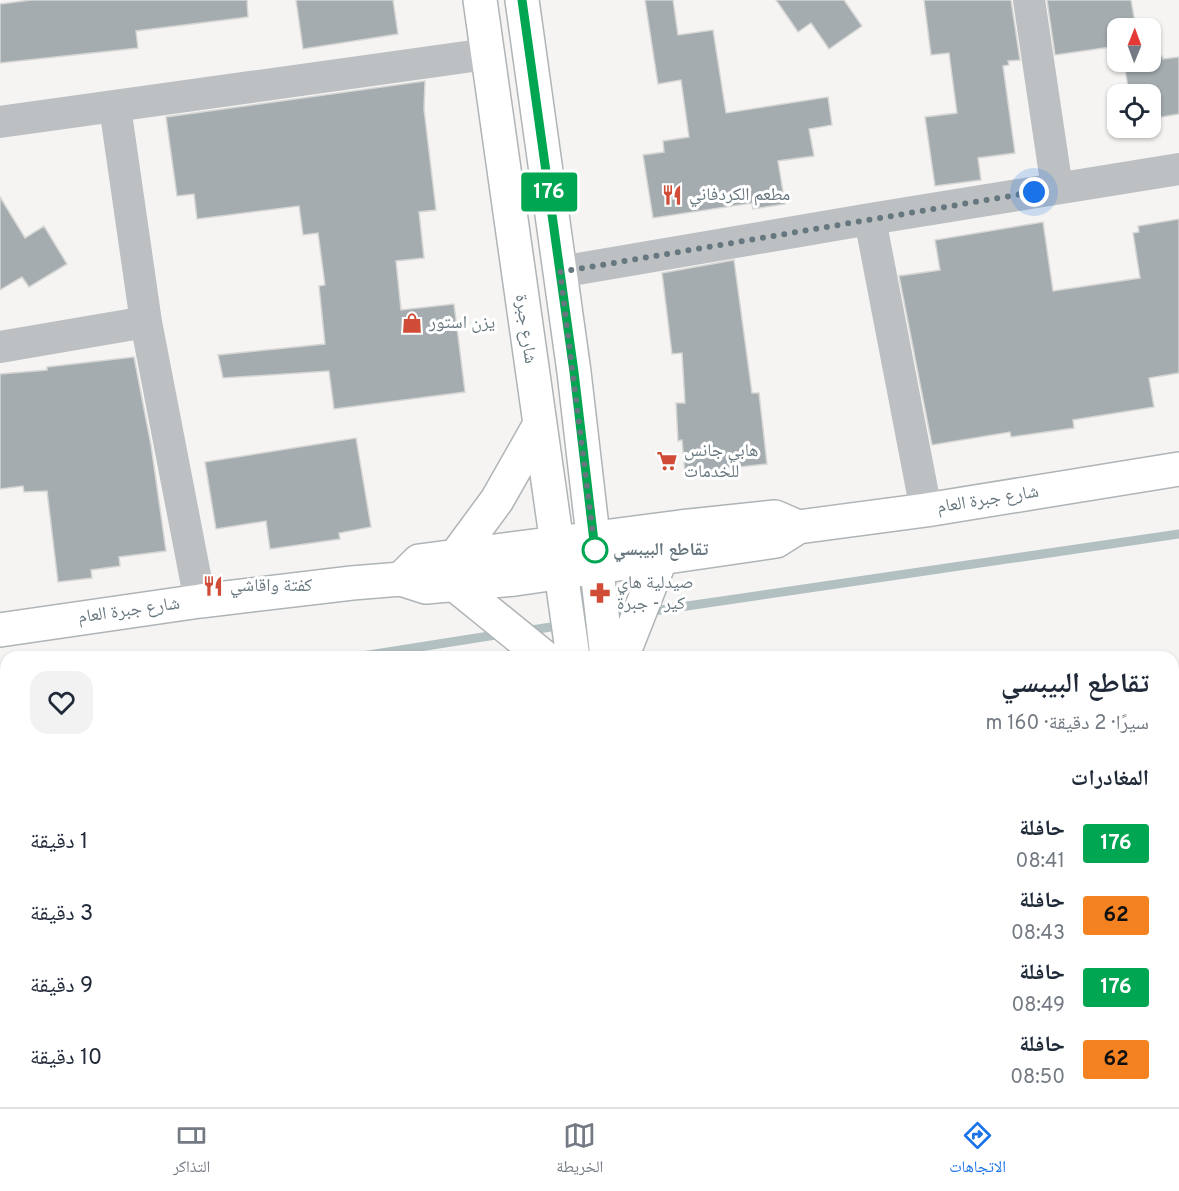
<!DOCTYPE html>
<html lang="ar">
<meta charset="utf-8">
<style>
body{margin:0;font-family:Overpass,"Noto Naskh Arabic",sans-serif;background:#f2f2f3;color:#1f2937;direction:rtl;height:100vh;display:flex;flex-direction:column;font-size:22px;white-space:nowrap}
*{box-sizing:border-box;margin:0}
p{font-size:20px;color:#747a83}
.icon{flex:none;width:33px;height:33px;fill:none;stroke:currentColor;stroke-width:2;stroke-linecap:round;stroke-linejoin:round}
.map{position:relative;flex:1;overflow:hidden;direction:ltr}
.details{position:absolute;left:0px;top:651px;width:1179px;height:456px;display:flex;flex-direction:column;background:#fff;border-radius:18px 18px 0 0;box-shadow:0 2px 4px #0004;direction:rtl}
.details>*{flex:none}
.badge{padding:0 12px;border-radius:4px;font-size:21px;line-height:39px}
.needle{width:39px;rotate:1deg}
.fabs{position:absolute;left:1107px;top:18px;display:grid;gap:12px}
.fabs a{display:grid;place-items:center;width:54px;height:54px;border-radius:12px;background:#fff;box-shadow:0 2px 4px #0004;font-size:30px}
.you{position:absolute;width:30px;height:30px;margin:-15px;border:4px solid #fff;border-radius:50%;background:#1a73e8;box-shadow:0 0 0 9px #1a73e833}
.map>.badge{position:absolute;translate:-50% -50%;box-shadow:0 0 0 3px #fff}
h2{padding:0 30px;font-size:22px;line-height:54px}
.round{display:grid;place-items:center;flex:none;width:63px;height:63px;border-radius:18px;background:#f2f2f3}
.head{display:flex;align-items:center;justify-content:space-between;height:102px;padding:0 30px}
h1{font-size:28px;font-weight:700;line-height:45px}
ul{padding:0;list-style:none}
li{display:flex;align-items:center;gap:18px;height:72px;padding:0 30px}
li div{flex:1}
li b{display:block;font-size:22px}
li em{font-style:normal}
li .badge{min-width:66px;font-weight:700;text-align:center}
.tabs{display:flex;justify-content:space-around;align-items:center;height:84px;border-top:2px solid #e0e1e3;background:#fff;font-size:16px;color:#747a83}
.tabs a{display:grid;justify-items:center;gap:3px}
.tabs .on{color:#1a73e8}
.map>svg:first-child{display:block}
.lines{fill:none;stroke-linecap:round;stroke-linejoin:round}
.stream{stroke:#b2c0c2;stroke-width:9}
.building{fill:#a4acb0;stroke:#d6d6d4;stroke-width:1.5}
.secondary-casing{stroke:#afb4b7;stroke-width:36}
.street{stroke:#bcc0c3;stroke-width:32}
.secondary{stroke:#fff;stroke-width:33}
.line-casing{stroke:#fff;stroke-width:14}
.line{stroke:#00a651;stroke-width:9}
.walk{stroke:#67777f;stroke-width:6;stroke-dasharray:0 10.8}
.stop-dot{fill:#fff;stroke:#00a651;stroke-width:3}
.labels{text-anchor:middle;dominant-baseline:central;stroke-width:6;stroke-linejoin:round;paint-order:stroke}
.poi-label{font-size:18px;fill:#67777f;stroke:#fff;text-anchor:start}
.street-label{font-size:18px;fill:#67777f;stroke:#fff}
.stop-label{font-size:18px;font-weight:bold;fill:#67777f;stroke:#fff;text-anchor:start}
</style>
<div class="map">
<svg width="1179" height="1107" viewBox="0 0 1179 1107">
<rect width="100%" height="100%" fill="#f5f4f2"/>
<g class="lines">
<path class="stream" d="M 646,612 L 1179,534
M 525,631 L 564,625
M 356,657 L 502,634
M 0,709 L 6,709"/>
</g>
<path class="building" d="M 31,0 L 247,0 L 248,17 L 136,31 L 138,48 L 0,63 L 0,4 Z
M 296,0 L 393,0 L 398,34 L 303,49 Z
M 645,0 L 673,0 L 678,35 L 713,30 L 726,113 L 828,97 L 832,125 L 809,129 L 814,156 L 778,161 L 785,204 L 753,209 L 752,203 L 653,218 L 643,155 L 664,152 L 663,141 L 689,137 L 681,80 L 658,84 Z
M 776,0 L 844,0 L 862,26 L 829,49 L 811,23 L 798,32 Z
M 924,0 L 1011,0 L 1020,60 L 1008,61 L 1009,65 L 1003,66 L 1015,153 L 978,158 L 981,180 L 935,186 L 925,117 L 957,113 L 949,53 L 931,55 Z
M 1047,0 L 1131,0 L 1136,28 L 1118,28 L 1118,46 L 1055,55 Z
M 1162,56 L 1163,59 L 1179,57 L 1179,114 L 1150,119 L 1150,94 L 1129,94 L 1124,62 L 1150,62 L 1150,58 Z
M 425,81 L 424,109 L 436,210 L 419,212 L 424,258 L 396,261 L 401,310 L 454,304 L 465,392 L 334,409 L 329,371 L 223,378 L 218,355 L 325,344 L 319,286 L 325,285 L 318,233 L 303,235 L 299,206 L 197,219 L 194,194 L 177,196 L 166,117 Z
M 0,197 L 25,238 L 44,226 L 67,264 L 29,287 L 22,277 L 0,290 Z
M 1179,219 L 1179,373 L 1149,378 L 1154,407 L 1073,420 L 1074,428 L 1011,437 L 1010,432 L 932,445 L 899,276 L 940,270 L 935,240 L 1043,222 L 1053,291 L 1140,278 L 1133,233 L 1139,232 L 1138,226 Z
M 734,260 L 752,393 L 759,393 L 767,464 L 685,473 L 682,440 L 678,441 L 676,403 L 685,403 L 682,353 L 672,354 L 662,273 Z
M 134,357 L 151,445 L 166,551 L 119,557 L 120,566 L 91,570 L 92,578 L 58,582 L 47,491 L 24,492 L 23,486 L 0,489 L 0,374 L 47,370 L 47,367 Z
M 356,438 L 371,527 L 339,533 L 340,539 L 270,549 L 266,521 L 216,529 L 205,462 Z"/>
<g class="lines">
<g class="secondary-casing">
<path id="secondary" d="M 480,0 L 573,657
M 522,0 L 574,372 L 607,657
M 455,557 L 497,500 L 539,426
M 401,579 L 419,561 L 680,527 L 775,517 L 798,527
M 454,584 L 544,657
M 0,630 L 200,601 L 352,583 L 401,579 L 426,587 L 515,579 L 776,541 L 798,527 L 926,510 L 1179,469
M 622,657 L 661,558
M 656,1101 L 656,1107"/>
</g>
<path class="street" d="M 1029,0 L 1057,188
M 115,107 L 146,322 L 200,601
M 0,122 L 487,54
M 870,219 L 926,510
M 560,272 L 870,219 L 1179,169
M 0,347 L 146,322"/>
<use href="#secondary" class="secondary"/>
</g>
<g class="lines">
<g class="line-casing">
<path id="line" d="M 522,0 L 574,372 L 595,550"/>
</g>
<use href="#line" class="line"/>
<path class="walk" d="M 595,550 L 560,272 L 1034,192"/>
</g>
<defs>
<g id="restaurant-bare" transform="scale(1.62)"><path d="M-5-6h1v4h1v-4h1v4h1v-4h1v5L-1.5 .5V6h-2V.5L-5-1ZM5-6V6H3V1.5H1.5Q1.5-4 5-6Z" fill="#d04c37" stroke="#fff" stroke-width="2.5" paint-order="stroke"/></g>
<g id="shop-bare" transform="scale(1.62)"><path d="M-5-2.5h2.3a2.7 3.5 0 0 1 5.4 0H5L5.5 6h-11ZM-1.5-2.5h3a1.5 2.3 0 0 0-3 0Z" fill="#d04c37" stroke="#fff" stroke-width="2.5" paint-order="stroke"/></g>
<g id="supermarket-bare" transform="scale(1.62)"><path d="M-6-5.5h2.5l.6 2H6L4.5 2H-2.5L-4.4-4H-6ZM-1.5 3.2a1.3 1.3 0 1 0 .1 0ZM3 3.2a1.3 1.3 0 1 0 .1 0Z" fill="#d04c37" stroke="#fff" stroke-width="2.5" paint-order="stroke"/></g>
<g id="pharmacy-bare" transform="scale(1.62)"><path d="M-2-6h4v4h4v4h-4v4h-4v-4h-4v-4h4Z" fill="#d04c37" stroke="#fff" stroke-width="2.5" paint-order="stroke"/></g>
</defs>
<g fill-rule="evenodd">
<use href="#restaurant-bare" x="672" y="195"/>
<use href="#shop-bare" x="412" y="323"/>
<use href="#supermarket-bare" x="667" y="461"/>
<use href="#restaurant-bare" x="213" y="586"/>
<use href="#pharmacy-bare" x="600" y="593"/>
</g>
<circle class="stop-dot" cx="595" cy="550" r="12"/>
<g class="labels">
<g class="poi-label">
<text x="689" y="195">مطعم الكردفاني</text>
<text x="429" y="323">يزن استور</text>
<text x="684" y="451">هابي جانس<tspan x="684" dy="21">للخدمات</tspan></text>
<text x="617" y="583">صيدلية هاي<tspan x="617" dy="21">كير - جبرة</tspan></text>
<text x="230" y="586">كفتة واقاشي</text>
</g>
<g class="street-label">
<text transform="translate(525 329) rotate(82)">شارع جبرة</text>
<text transform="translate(988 500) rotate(-9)">شارع جبرة العام</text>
<text transform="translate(129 611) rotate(-8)">شارع جبرة العام</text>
</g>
<g class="stop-label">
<text x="613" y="550">تقاطع البيبسي</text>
</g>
</g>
</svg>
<div class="fabs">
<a><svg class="needle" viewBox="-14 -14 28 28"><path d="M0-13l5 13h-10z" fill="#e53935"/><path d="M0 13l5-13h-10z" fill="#747a83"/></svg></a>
<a><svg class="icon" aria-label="locate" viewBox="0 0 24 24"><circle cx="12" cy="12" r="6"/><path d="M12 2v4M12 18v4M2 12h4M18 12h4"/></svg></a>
</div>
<div class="you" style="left:1034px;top:192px"></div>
<b class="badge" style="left:549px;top:192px;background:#00a651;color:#fff">176</b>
<section class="details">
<div class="head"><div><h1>تقاطع البيبسي</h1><p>سيرًا · 2 دقيقة · 160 m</p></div><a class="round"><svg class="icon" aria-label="heart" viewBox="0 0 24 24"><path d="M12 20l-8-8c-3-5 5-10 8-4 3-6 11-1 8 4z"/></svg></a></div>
<h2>المغادرات</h2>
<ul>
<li><span class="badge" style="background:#00a651;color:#fff">176</span><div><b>حافلة</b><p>08:41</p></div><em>1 دقيقة</em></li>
<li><span class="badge" style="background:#f58220;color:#111">62</span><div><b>حافلة</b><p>08:43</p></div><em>3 دقيقة</em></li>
<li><span class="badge" style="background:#00a651;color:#fff">176</span><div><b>حافلة</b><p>08:49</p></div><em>9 دقيقة</em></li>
<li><span class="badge" style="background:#f58220;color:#111">62</span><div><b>حافلة</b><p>08:50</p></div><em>10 دقيقة</em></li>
</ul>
</section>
</div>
<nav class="tabs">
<a class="on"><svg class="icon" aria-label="directions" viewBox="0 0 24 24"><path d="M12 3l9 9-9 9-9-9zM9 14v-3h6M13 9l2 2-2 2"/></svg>الاتجاهات</a>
<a><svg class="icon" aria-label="map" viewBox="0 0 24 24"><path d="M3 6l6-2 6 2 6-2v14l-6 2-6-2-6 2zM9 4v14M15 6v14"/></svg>الخريطة</a>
<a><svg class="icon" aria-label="tickets" viewBox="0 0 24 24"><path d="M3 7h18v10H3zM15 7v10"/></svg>التذاكر</a>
</nav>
